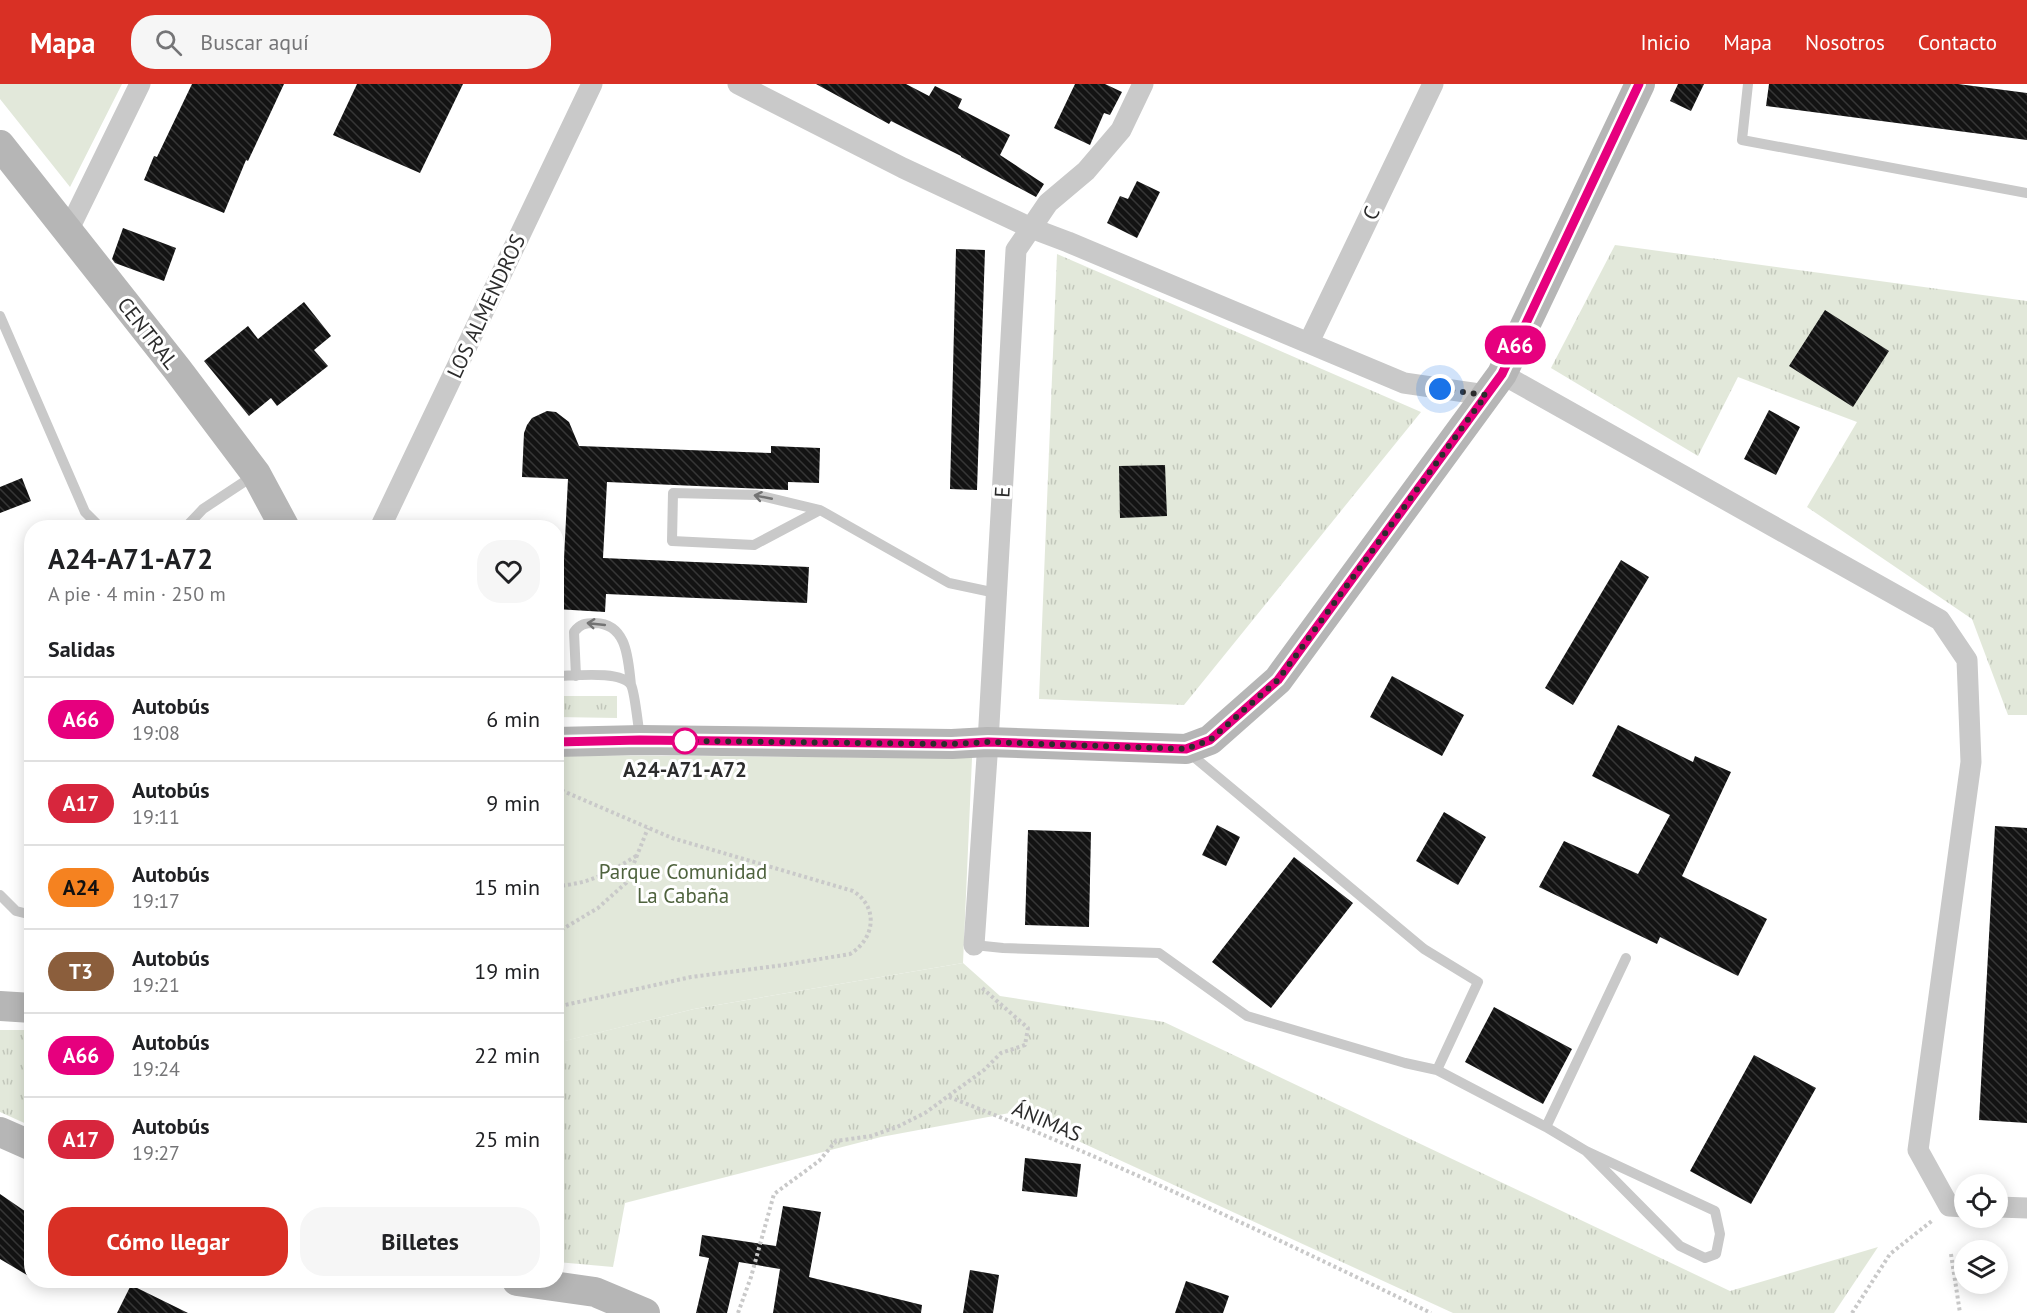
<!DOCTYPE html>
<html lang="es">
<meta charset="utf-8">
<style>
body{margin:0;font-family:"PT Sans",sans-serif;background:#f6f6f6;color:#202124;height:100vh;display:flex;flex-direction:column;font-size:22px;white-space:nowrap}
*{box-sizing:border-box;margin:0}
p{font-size:20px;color:#757577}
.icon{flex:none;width:33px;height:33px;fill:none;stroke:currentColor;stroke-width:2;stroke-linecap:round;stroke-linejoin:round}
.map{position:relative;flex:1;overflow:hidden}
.drawer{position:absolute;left:24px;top:436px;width:540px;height:768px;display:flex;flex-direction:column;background:#fff;border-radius:24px;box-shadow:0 3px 15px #0003}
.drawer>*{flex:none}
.badge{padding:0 12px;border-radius:20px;font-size:21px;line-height:39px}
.buttons{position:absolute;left:1954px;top:1090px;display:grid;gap:12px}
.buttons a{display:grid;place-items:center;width:54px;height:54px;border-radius:50%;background:#fff;box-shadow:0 3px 15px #0003;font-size:30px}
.you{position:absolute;width:30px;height:30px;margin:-15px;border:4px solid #fff;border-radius:50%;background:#1a73e8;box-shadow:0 0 0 9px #1a73e833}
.map>.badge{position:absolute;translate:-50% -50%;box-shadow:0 0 0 3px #fff}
h2{padding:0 24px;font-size:22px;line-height:54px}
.round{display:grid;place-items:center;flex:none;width:63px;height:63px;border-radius:24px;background:#f6f6f6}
.headline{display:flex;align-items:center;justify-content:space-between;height:102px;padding:0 24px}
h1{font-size:28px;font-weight:600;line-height:45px}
.cta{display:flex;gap:12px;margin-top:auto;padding:12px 24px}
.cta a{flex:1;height:69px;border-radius:24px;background:#d93025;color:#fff;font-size:24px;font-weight:600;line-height:69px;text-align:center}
.cta a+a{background:#f6f6f6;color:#202124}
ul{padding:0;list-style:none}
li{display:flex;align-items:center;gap:18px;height:84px;padding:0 24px;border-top:2px solid #e0e0e0}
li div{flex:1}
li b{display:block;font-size:22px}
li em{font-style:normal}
li .badge{min-width:66px;font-weight:700;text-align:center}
header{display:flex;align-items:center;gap:36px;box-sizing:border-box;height:84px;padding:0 30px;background:#d93025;color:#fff}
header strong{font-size:28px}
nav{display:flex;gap:33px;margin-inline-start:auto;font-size:21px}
.search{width:420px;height:54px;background:#f6f6f6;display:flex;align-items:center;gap:15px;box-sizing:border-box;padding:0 21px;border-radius:24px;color:#757577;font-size:22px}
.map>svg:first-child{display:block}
.grass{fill:url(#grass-tufts)}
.green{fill:#e2e8da}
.building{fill:url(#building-back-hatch)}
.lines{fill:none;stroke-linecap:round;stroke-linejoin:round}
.path{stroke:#c9c9c9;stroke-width:4;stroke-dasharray:3 3;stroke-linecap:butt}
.lane{stroke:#c9c9c9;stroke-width:10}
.street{stroke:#c9c9c9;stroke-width:21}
.secondary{stroke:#b6b6b6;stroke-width:30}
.oneway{stroke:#737373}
.line-casing{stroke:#fff;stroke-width:14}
.line{stroke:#e6007e;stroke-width:9}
.walk{stroke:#2c2c2c;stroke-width:6;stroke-dasharray:0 10.8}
.stop-dot{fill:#fff;stroke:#e6007e;stroke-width:3}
.labels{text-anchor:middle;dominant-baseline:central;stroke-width:6;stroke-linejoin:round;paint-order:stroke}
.street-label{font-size:21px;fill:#2c2c2c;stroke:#fff}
.stop-label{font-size:21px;font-weight:bold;fill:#2c2c2c;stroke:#fff}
.park-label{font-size:21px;fill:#4f633e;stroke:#fff}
</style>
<header>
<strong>Mapa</strong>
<div class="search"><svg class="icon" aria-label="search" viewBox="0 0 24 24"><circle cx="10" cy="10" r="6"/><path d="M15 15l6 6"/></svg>Buscar aquí</div>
<nav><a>Inicio</a><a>Mapa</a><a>Nosotros</a><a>Contacto</a></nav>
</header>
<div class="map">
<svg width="2027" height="1229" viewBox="0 0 2027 1229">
<defs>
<pattern id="grass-tufts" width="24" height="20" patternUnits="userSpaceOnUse" patternTransform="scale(1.5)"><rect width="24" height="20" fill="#e2e8da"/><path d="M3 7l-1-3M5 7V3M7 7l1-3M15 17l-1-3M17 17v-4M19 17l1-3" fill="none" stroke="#c2c7bb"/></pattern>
<pattern id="building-back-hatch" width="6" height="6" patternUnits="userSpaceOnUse" patternTransform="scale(1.5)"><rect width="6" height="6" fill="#131313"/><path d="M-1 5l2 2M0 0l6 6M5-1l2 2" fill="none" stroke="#363636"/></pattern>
</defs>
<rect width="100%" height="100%" fill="#fff"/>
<path class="grass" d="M 1615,161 L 2027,217 L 2027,631 L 2008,631 L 1972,535 L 1807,423 L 1857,338 L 1738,293 L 1698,372 L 1551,284 Z
M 1057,170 L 1421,328 L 1184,621 L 1039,615 Z
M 557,612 L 617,612 L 617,634 L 557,633 Z
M 963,879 L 1000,912 L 1164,938 L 1730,1207 L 1878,1163 L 1834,1229 L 1453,1229 L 1015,1028 L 881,1053 L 625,1119 L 613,1183 L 557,1178 L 556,959 L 694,925 Z
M 0,946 L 31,946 L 31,1042 L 0,1028 Z"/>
<path class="green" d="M 0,0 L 122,0 L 70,103 L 0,15 Z
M 556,671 L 972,674 L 963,879 L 694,925 L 557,959 Z"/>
<path class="building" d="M 192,0 L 284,0 L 248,77 L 246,76 L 224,129 L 144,96 L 154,72 L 157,73 Z
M 357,0 L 463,0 L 420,89 L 333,51 Z
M 816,0 L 906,0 L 929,12 L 935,2 L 962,15 L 958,24 L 1010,51 L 1000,71 L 1044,100 L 1036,113 L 961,73 L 961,72 L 891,37 L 889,40 Z
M 1075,0 L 1105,0 L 1122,8 L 1110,31 L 1104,29 L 1090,61 L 1054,44 Z
M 1678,0 L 1704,0 L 1691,27 L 1670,17 Z
M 1769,0 L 1958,0 L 2027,9 L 2027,56 L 1766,22 Z
M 1137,97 L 1160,108 L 1137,154 L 1107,139 L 1120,112 L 1128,115 Z
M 123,144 L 176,164 L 164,197 L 115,179 L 112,175 Z
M 956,165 L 985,166 L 977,406 L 950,405 Z
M 304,218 L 331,252 L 314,266 L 328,282 L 277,322 L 271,314 L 249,332 L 204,277 L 248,242 L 258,255 Z
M 1825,226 L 1889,267 L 1853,323 L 1789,282 Z
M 1769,326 L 1800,343 L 1776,391 L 1744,375 Z
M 547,327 L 556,328 L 569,338 L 579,362 L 771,369 L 771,362 L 820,364 L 819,399 L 788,398 L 788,406 L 607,398 L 603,474 L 809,483 L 807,519 L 606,510 L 605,528 L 556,525 L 556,475 L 564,475 L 568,395 L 522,393 L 524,349 L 527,341 L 532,334 Z
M 1165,381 L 1167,432 L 1120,434 L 1119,382 Z
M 22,394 L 31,417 L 0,429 L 0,403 Z
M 1621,476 L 1649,493 L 1573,621 L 1545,604 Z
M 1392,592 L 1464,631 L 1442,672 L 1370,633 Z
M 1618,641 L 1693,678 L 1695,672 L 1731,688 L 1682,792 L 1767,835 L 1738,892 L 1660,853 L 1657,860 L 1539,803 L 1564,757 L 1638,790 L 1670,731 L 1592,692 Z
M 1444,728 L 1486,753 L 1458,801 L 1416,777 Z
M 1217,741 L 1240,753 L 1226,782 L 1202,771 Z
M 1995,742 L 2027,744 L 2027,1039 L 1979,1036 Z
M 1028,746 L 1091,748 L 1089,843 L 1025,841 Z
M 1294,773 L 1353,819 L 1271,924 L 1212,878 Z
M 1494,923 L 1572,965 L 1543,1020 L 1465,978 Z
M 1754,971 L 1816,1004 L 1751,1120 L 1690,1087 Z
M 1025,1074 L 1081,1080 L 1077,1113 L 1022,1107 Z
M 0,1110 L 32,1132 L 32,1194 L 0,1175 Z
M 783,1122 L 821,1128 L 809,1193 L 922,1221 L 921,1229 L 773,1229 L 780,1185 L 739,1178 L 727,1229 L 696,1229 L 709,1174 L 699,1172 L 702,1151 L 776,1162 Z
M 970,1186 L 999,1191 L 993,1229 L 963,1229 Z
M 1186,1197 L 1229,1212 L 1223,1229 L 1175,1229 Z
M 131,1201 L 188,1229 L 117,1229 Z"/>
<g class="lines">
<path class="path" d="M 556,704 L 672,754 L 853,807 C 879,823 875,855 850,870 L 784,881 L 691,893 L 556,923
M 556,802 C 589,800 609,789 636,772
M 556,849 L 598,824 L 626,799 L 648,744
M 949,1013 C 1112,1076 1274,1153 1431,1229
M 1951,1170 L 1960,1229
M 738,1229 L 751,1193 L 774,1110 L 819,1077 L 836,1057 L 871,1052 L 897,1043 L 925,1029 L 984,986 L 1001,969 L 1025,961 L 1028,944 L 982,904
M 1852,1229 L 1890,1170 L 1933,1136"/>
<path class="lane" d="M 1748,0 L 1742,56 L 2027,109
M 0,232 L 85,428 L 101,444
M 820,426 L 754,461 L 672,457 L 673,409 L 757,411 L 820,426 L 949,499 L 996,509
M 185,444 L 203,425 L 253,392
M 556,592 C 573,592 621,586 631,601 C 635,608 638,643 640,653
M 576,592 L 574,548 C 580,540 585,539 595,539 C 628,540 628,576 631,601
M 1188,668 L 1424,865 L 1478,898 L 1437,986
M 0,811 L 16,827 L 32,831
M 974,861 L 1003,864 L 1159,869 L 1247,932 L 1405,979 L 1437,986 L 1546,1043 L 1586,1067 L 1715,1127 L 1720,1150 L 1716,1170 L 1705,1174 L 1680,1162 L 1586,1067
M 1546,1043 L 1626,874"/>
<path class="street" d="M 738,0 L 903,84 L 1031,144 L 1068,158 L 1404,299 L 1486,311
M 68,147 L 140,0
M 1309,258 L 1433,0
M 1502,290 L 1940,536 L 1967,576 L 1971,678 L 1918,1066 L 1949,1122 L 1965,1123
M 380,444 L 592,0
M 974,861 L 988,658 L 1016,166 L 1048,119 L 1086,87 L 1121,46 L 1143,0
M 1998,1123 L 2027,1124"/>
<path class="secondary" d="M 0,61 L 177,285 L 256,390 L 285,444
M 556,658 L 641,656 L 952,660 L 988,658 L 1186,665 L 1210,656 L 1278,596 L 1502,290 L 1640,0
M 0,922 L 32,924
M 0,1048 L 32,1062
M 517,1197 L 595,1208 L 645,1229"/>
</g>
<defs><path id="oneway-shaft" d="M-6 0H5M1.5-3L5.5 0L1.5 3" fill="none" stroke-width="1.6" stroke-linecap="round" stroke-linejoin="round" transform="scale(1.5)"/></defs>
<g class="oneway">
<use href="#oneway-shaft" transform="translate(763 413) rotate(-169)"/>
<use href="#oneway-shaft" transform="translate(596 540) rotate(-174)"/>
</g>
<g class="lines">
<g class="line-casing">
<path id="line" d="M 556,658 L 640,656 L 952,660 L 988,658 L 1186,665 L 1210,656 L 1278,596 L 1502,290 L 1639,0"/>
</g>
<use href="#line" class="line"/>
<path class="walk" d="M 685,657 L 952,660 L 988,658 L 1186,665 L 1210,656 L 1278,596 L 1486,311 L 1440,305"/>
</g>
<circle class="stop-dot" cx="685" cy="657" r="12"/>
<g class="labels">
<g class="street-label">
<text transform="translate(1371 129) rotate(-64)">C</text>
<text transform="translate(486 222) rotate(-65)">LOS ALMENDROS</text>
<text transform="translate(148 249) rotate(52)">CENTRAL</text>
<text transform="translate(1002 408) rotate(-87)">E</text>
<text transform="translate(1047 1037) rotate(23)">ÁNIMAS</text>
</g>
<g class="stop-label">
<text x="685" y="685">A24-A71-A72</text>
</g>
<g class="park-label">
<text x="683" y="787">Parque Comunidad<tspan x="683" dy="24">La Cabaña</tspan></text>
</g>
</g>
</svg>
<div class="buttons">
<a><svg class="icon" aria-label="locate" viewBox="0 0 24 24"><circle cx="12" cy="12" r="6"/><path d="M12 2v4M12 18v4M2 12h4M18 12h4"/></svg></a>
<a><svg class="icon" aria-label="layers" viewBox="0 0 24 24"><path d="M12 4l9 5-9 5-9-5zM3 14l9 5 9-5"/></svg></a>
</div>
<div class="you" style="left:1440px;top:305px"></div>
<b class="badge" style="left:1515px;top:261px;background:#e6007e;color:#fff">A66</b>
<section class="drawer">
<div class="headline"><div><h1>A24-A71-A72</h1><p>A pie · 4 min · 250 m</p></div><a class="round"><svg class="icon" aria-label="heart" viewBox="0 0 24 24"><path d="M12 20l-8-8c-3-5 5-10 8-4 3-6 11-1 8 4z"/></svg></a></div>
<h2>Salidas</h2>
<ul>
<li><span class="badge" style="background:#e6007e;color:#fff">A66</span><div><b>Autobús</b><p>19:08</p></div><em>6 min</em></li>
<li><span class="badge" style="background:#d7263d;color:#fff">A17</span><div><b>Autobús</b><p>19:11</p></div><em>9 min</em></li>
<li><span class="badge" style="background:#f58220;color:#111">A24</span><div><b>Autobús</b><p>19:17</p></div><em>15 min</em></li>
<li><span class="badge" style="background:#8b5e3c;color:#fff">T3</span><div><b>Autobús</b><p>19:21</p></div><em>19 min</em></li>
<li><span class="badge" style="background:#e6007e;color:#fff">A66</span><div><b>Autobús</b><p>19:24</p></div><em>22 min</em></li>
<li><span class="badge" style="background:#d7263d;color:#fff">A17</span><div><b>Autobús</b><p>19:27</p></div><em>25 min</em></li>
</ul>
<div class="cta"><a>Cómo llegar</a><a>Billetes</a></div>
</section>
</div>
